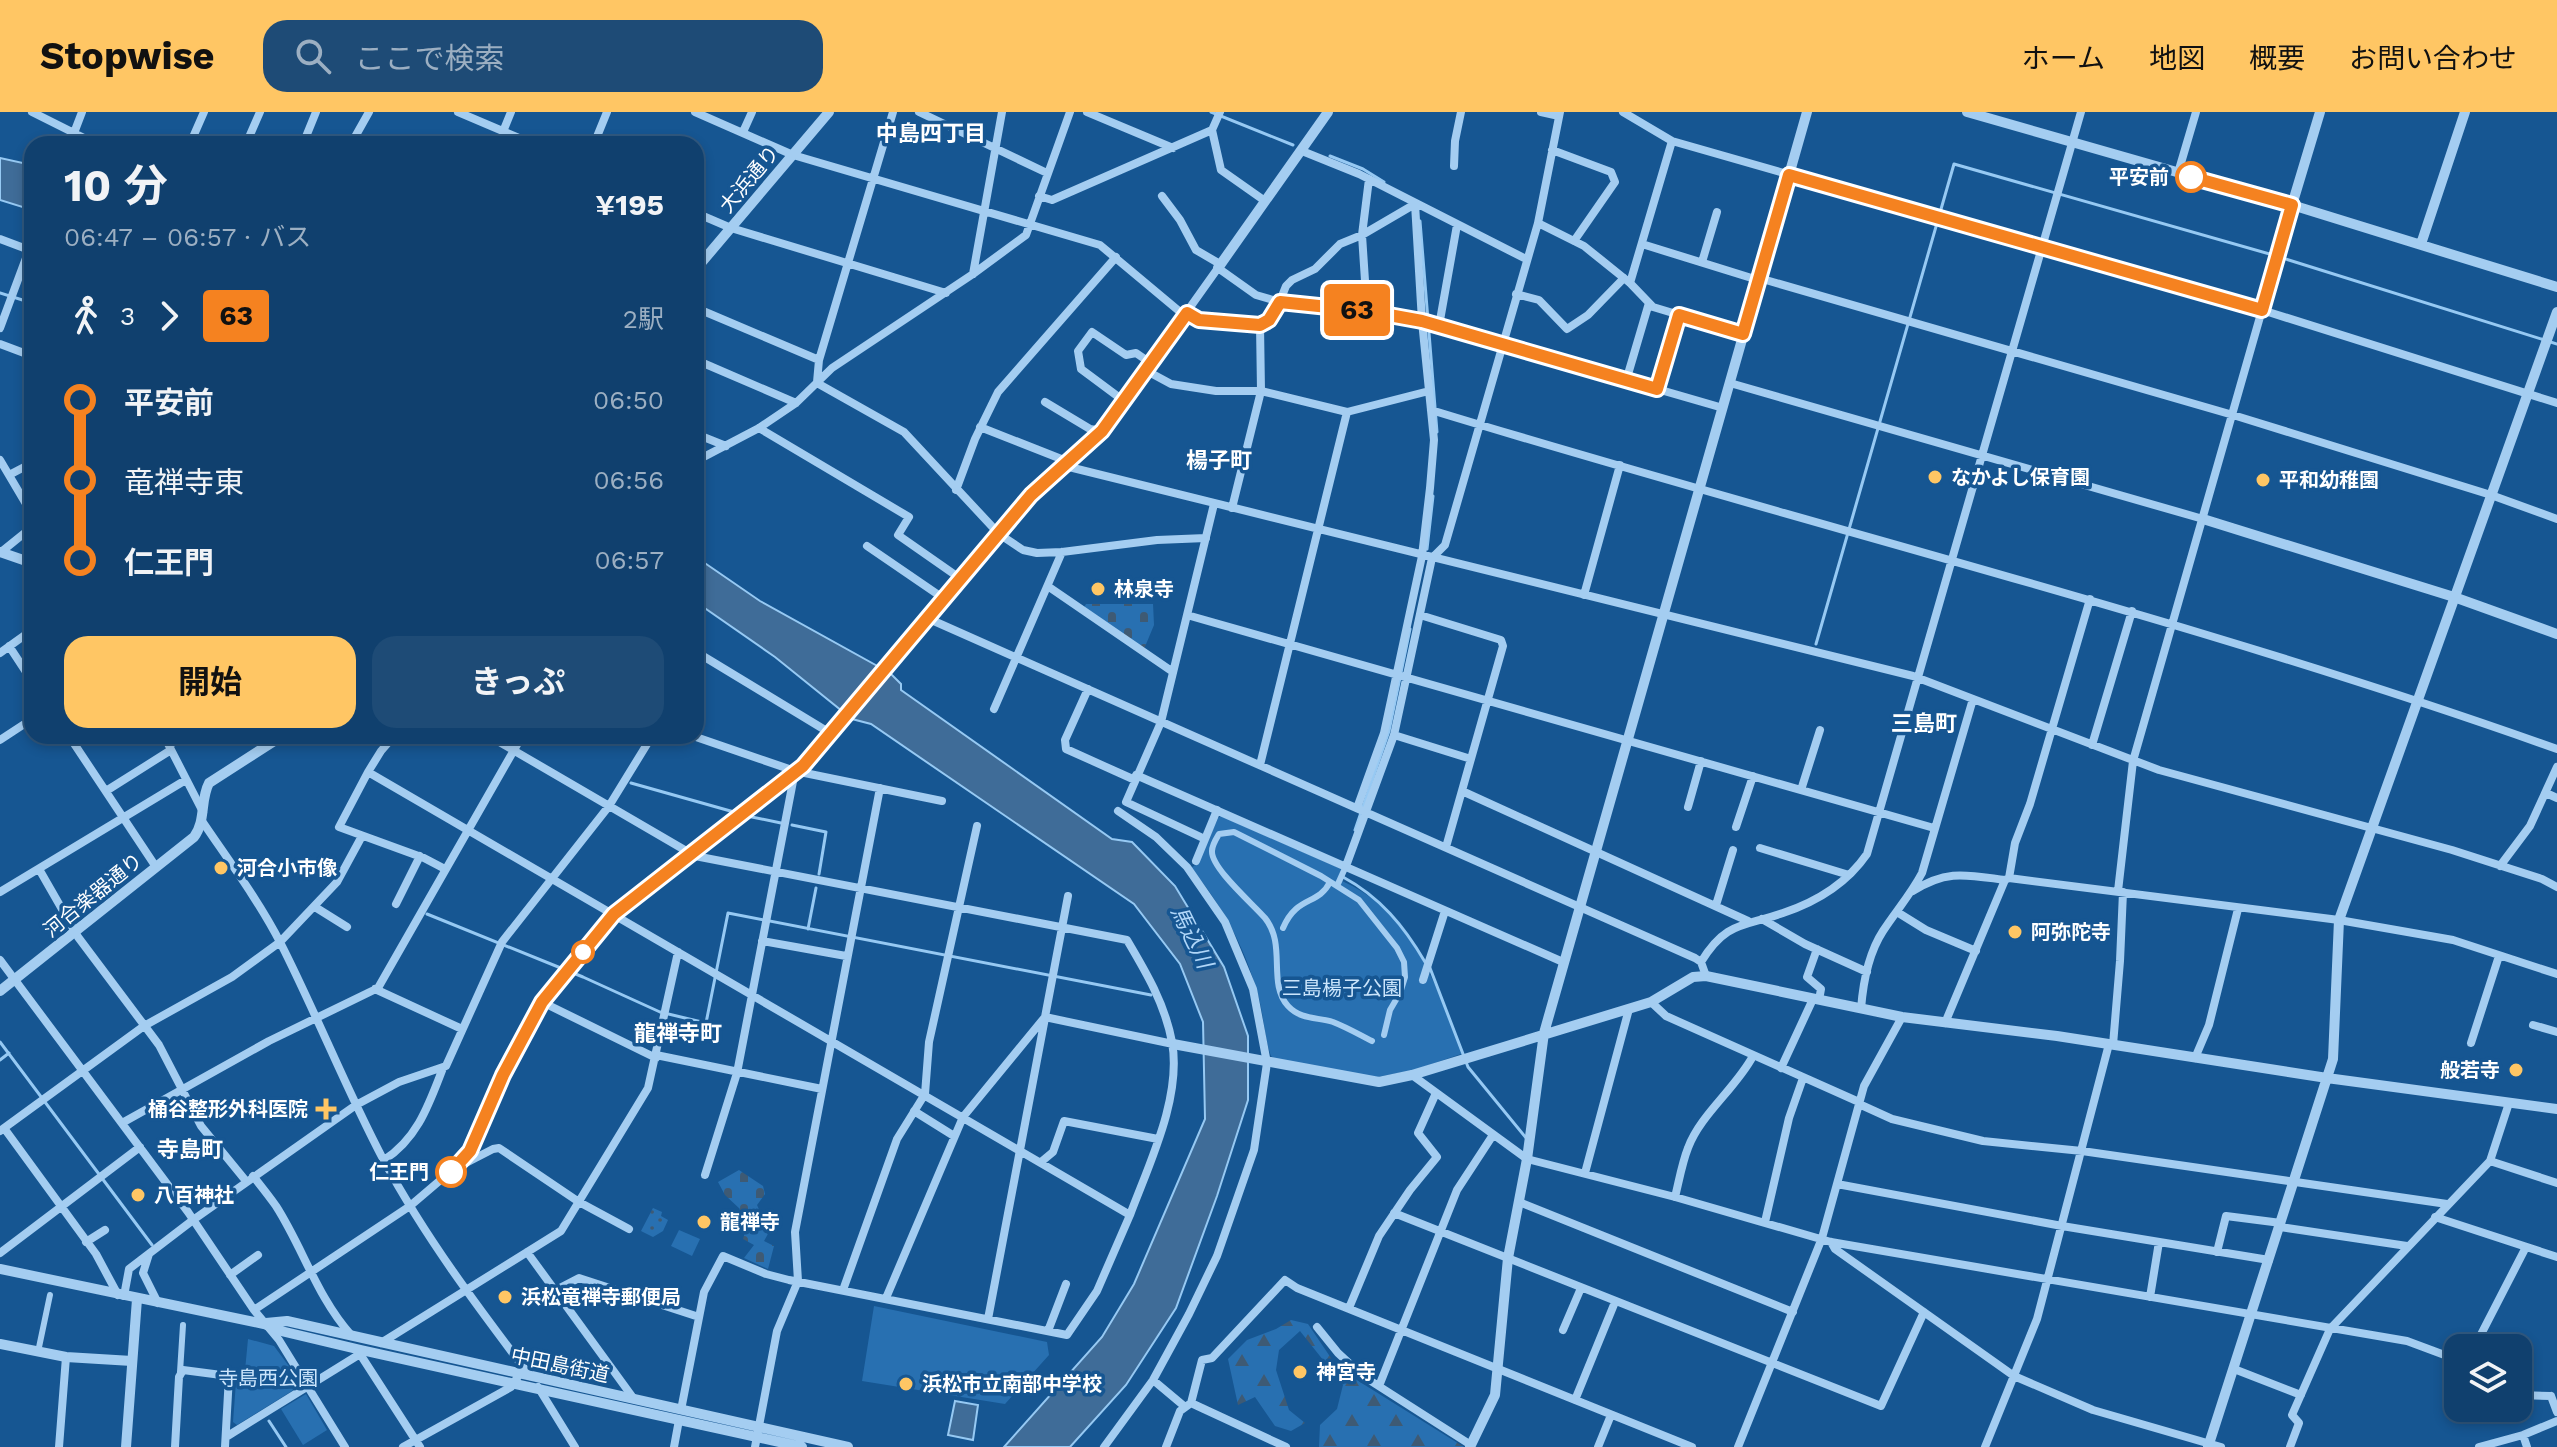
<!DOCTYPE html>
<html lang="ja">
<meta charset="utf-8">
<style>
body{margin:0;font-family:"Work Sans","Noto Sans JP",sans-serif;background:#1e4b76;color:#f1f3f6;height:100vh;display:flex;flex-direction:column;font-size:30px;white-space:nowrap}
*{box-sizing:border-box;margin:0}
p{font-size:26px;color:#9cafc2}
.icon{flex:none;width:44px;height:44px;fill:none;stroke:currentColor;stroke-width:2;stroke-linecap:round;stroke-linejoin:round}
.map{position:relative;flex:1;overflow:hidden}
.side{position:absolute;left:24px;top:24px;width:680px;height:608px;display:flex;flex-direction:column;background:#10406e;border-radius:24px;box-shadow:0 4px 12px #0003,0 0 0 2px #305981}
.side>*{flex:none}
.badge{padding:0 16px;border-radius:6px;font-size:28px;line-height:52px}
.tools{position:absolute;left:2444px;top:1222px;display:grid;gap:16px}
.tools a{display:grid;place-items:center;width:88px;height:88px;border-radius:16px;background:#10406e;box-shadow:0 4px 12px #0003,0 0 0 2px #305981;font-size:40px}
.map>.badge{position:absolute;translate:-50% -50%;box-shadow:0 0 0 4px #fff}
.legs{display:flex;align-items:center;gap:12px;height:88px;padding:0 40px;font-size:26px}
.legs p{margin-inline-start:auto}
.overview{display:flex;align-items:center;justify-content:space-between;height:136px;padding:0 40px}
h1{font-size:44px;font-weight:700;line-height:60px}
.primary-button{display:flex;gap:16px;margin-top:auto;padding:16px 40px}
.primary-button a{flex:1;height:92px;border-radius:24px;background:#ffc664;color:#111;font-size:32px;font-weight:700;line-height:92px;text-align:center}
.primary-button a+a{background:#1e4b76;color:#f1f3f6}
ul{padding:0 40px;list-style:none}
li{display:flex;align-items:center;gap:28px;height:80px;font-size:30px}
li i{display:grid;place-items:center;width:12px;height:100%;margin:0 10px;background:currentColor}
li i::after{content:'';width:20px;height:20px;margin:-10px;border:6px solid;border-radius:50%;background:#10406e}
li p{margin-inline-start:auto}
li:first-child i{background:linear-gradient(#0000 50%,currentColor 0)}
li:last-child i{background:linear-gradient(currentColor 50%,#0000 0)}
header{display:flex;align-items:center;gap:48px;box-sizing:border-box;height:112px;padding:0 40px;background:#ffc664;color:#111}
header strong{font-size:38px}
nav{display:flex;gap:44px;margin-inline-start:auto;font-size:28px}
.search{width:560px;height:72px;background:#1e4b76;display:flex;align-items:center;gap:20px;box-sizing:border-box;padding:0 28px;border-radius:24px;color:#9cafc2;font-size:30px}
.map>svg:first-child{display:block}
.green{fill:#2870b1}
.forest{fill:url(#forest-firs)}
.cemetery{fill:url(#cemetery-stones)}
.garden{fill:url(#garden-dots)}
.water{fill:#3f6c98;stroke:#96c9f3;stroke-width:2}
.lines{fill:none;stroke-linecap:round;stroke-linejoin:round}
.stream{stroke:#96c9f3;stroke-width:3}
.pedestrian{stroke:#a4cdf1;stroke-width:6}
.minor{stroke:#a4cdf1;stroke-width:8}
.tertiary{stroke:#a4cdf1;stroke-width:10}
.line-1-casing{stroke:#fff;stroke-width:18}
.line-1{stroke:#f58220;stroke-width:12}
.stop-1-dot{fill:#fff;stroke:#f58220;stroke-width:4}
.poi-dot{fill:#ffc664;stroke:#165692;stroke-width:3}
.labels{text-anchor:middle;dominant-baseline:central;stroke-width:7;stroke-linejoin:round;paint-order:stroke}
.stop-label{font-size:20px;font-weight:bold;fill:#fff;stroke:#165692;text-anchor:end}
.street-label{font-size:20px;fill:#fff;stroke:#165692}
.poi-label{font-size:20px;font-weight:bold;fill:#fff;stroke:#165692;text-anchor:start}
.park-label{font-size:20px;fill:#cbe5fc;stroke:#165692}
.neighbourhood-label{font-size:22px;font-weight:bold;fill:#fff;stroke:#165692}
.water-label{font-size:22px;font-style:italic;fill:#b0d6f8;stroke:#165692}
</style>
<header>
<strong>Stopwise</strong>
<div class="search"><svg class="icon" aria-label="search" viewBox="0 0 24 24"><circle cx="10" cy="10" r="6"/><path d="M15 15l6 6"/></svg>ここで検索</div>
<nav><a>ホーム</a><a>地図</a><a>概要</a><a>お問い合わせ</a></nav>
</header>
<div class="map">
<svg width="2557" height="1335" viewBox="0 0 2557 1335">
<defs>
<pattern id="forest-firs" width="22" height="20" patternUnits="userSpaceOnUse" patternTransform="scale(2)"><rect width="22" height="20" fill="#2870b1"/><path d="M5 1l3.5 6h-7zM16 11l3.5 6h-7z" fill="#3e5a74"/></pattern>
<pattern id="cemetery-stones" width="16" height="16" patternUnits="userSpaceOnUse" patternTransform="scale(2)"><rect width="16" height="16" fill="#2870b1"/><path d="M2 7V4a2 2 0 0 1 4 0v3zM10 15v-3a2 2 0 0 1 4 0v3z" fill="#3e5a74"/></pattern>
<pattern id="garden-dots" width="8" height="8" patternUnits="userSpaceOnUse" patternTransform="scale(2)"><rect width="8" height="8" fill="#2870b1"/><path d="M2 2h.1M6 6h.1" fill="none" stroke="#3e5a74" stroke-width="1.8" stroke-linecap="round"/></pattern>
</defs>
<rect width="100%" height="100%" fill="#165692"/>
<path class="green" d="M 1221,704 L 1346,759 L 1342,769 C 1412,799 1437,877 1464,941 L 1414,958 L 1372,966 L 1277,949 L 1271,944 C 1264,925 1264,903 1258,883 C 1245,835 1222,793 1191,756 L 1198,751 L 1218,706 Z
M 679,1118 L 700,1127 L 692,1144 L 671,1134 Z
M 874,1194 L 1047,1230 L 1049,1243 L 1005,1292 L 862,1269 Z
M 248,1227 L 274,1234 L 300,1269 L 300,1274 L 237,1313 L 233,1310 L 236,1270 L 244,1269 Z
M 306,1282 L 327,1318 L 303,1333 L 281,1297 Z"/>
<path class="forest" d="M 1291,1208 L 1308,1212 L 1335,1252 L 1352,1265 L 1464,1335 L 1319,1335 L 1320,1313 L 1337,1297 L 1343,1273 L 1300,1219 L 1279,1238 L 1276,1258 L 1289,1298 L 1305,1311 L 1291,1319 L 1275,1314 L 1255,1285 L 1238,1293 L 1228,1247 L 1247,1228 L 1276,1217 Z"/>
<path class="cemetery" d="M 1086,492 L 1153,492 L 1154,513 L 1144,537 L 1083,497 Z
M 739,1058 L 763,1074 L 765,1082 L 757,1093 L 769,1120 L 764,1129 L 774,1134 L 768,1157 L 744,1146 L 754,1133 L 743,1127 L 746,1117 L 740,1112 L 742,1108 L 735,1104 L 740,1097 L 725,1083 L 718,1070 Z"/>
<path class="garden" d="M 653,1096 L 662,1100 L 661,1104 L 668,1108 L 663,1119 L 653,1125 L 641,1119 Z"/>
<path class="water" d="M 0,46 L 32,53 L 32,98 L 0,88 Z
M 696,445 L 760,489 L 890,561 L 901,572 L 901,578 L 1112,727 L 1132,730 L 1175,774 L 1224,855 L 1248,924 L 1248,988 L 1217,1084 L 1176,1196 L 1126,1273 L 1070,1335 L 1004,1335 L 1102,1225 L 1134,1172 L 1205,1007 L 1203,910 L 1180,852 L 1134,792 L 871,612 L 852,607 L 775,545 L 696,490 Z
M 955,1289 L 978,1293 L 973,1328 L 948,1323 Z"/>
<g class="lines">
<path class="stream" d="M 1211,0 L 1293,33
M 1330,44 L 1363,57 L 1384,70
M 1420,109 L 1437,320
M 0,181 L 32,191
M 1427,437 L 1433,384
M 1816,532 L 1954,52 L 2273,143 L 2557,232
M 631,671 L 734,700
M 747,704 L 781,711
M 792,713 L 826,720 L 819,762
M 1355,718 L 1389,619 L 1410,517
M 1343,765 C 1380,785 1404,814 1425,850
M 427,802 L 583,865 L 660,900 L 706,911 L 728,801 L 1151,883
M 808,817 L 816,776
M 1430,856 L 1468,955 L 1527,1027
M 0,930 L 152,1133
M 0,948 L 9,941
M 269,1309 L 286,1335"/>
<path class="pedestrian" d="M 1337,774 L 1346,754
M 1283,816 C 1297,783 1318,794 1330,770
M 1372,929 C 1360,923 1346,915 1333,910 C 1317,905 1301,908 1288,894 C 1267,871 1287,833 1265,806 C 1253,792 1211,756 1212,739 C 1212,733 1216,727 1219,722 L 1234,720 L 1321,764 L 1359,788 L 1397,836 L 1404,850 L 1405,865 L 1400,881 L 1390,898 L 1384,923
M 38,1240 L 50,1183
M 180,1260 L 183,1213"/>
<path class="minor" d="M 32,0 L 96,32
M 458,0 L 533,32
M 695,0 L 793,43 L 1100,133 L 1185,204
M 919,0 L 1047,61
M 1087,0 L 1173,36
M 1541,0 L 1559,4
M 1623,0 L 1672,29 L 2262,198 L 2557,291
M 1212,18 L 1221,58 L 1265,89
M 743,20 L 752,0
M 74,21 L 82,0
M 190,32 L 204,0
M 246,32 L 260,0
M 303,32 L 316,0
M 351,32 L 369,0
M 498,32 L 511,0
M 594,32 L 607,0
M 1552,38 L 1611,60 L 1615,70 L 1574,129
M 1302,39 L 1359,62 L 1526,147
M 1454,54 L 1455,29 L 1461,0
M 2178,61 L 2196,0
M 1039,84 L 1052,88 L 1212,18 L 1220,0
M 1162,84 L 1180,108 L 1196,138 L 1220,152
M 696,101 L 731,116 L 946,181
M 1538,111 L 1584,134 L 1630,171 L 1653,195 L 1743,222
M 0,127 L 32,139
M 1642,132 L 1758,168
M 1702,150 L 1717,100
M 973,162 L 1002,0
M 1759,166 L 2233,303 L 2491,383 L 2557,407
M 1630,171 L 1672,29
M 1516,182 L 1539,188 L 1567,217 L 1588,203 L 1624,166
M 696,196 L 819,248
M 1367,199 L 1362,123 L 1369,67
M 1187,201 L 1199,208 L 1260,213 L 1261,279 L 1232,396
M 1260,213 L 1276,199 L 1286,174 L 1292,168 L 1315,157 L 1340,132 L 1362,123 L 1415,92
M 1439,214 L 1457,113
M 0,216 L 29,138
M 0,232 L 32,244
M 696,248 L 796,291
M 1147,259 L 1171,272 L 1216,279 L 1261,279 L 1347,300 L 1429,279
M 1626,269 L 1649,191
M 817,270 L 819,248 L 893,0
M 817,271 L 904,320 L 999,422 L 1023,438 L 1037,441 L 1062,440 L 1157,428 L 1206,426
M 1730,271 L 2203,407
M 1657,277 L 1679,203
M 1124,289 L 1081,257 L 1078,239 L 1092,220 L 1126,243 L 1136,241 L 1152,252
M 1045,290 L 1090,317 L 1102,319
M 1431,298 C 1806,413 2187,505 2557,637
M 980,315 L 1069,350
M 759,316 L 909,405 L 898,423 L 961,467
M 696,322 L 726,334
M 0,348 L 32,402
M 696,349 L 759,316 L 796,291 L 832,256 L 973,162 L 1026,123 L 1070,0
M 1065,354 L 1913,564 L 2159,658 L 2452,738 L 2542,767 L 2557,775
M 9,363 L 32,351
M 956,378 L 975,327 L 998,280 L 1116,145
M 867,434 L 943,486
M 0,441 L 32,415
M 1049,475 L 1173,560
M 1584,483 L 1620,353
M 1187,503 L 1934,716
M 1420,503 L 1501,528 L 1503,534 L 1446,735
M 927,506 L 1695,846 L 1701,850 L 1706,864
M 9,534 L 32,569
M 0,541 L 32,518
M 696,545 L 698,541 L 830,621
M 1088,577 L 1065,628 L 1066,637 L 1135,668
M 994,597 L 1062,440
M 1394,623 L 1471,647
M 69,624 L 156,755
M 164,624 L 203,700
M 394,624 L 381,639 L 368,660 L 1130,1103 L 1097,1179 L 1067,1223 L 789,1168 L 766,1162 L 723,1144 L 704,1180 L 681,1298
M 489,624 L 695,744 L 1127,828 C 1146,860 1165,892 1172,930 C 1182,985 1149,1052 1130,1103
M 693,624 L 795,659 L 942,689
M 0,628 L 32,607
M 169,633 L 184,624
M 2092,633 L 2132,499
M 1260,653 L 1347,300
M 368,660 L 339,715 L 424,746 L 445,757
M 1136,663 L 1563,850
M 1801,678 L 1820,618
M 106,679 L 171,638
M 1462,679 L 1748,809
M 2546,681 L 2557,686
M 1688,695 L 1701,649
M 1357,696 L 1384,621 L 1422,444 L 1430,376 L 1434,328 L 1422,209 L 1415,92
M 202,709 C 229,749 259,789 281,832 C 317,903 346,977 383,1047 C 425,1125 477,1194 530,1264
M 1736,715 L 1753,664
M 1205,727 L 1126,690 L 1161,610 L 1214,392
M 1760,736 L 1849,763
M 1196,749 L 1217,698
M 1346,754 L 1394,623 L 1432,446 L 1445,433 L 1538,111 L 1560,0
M 2500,754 L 2530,714 L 2557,655
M 39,757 L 78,825 L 159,933 L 201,1014 L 246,1069
M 2009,766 L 2339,808 L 2453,828 L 2557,862
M 1913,779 C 1947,757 1967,763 2005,768
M 2118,779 L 2133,649 L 2292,93
M 0,780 L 184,669
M 1068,784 L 1045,905 L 1173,932
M 396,792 L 420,744
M 1716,793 L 1733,738
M 315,795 L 347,815
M 1897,800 L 1926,818 L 1976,839
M 1762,807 L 1805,832 L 1867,860
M 762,829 L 846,844
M 1817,837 L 1807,865 L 1821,877 L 1819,888
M 0,848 L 188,1100 L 254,1198 L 279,1228 L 345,1335
M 1701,850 C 1726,809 1743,815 1783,801 C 1816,790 1847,771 1867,742 L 2081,0
M 1423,868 L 1445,799
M 375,877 L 462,917
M 542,890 L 656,946
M 1651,890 L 1666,904 L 1859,990
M 1861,897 C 1863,871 1868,842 1883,819 C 1896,799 1911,782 1922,761 L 1973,587
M 1945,911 L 2005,768 L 2009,766 L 2015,731 L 2030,692 L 2090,487
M 2533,913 L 2557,920
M 2471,931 L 2499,844
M 2113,933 L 2120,849 L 2123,780
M 656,943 L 822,977
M 2195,946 L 2209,913 L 2238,797
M 1781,956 L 1813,887
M 1412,963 L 1527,1047 L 1675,1085 L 1831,1130 L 2407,1229 L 2458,1248
M 1859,992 L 1892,1007 L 1983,1029 L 2082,1039 L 2447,1092
M 914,999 L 954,1024
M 122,1011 L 269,929 L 378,876 L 522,624
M 4,1016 L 96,1142 L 118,1183
M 0,1019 L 144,914 L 232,865 L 280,830 L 337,770 L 362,724
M 384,1048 C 418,1026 429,992 443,956
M 2490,1049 L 2557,1071
M 1041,1050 L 1053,1040 L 1064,1009 L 1158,1027
M 460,1054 L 493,1037 L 499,1036 L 579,1090 L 629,1117
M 1585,1061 L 1629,897
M 705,1063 L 737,961 L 795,659
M 253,1064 C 261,1074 269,1084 276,1094 C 303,1136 317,1185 351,1223
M 1837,1072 L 2062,1114 L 2269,1148
M 1675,1085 C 1679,1069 1682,1051 1688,1036 C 1700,1003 1736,976 1753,944
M 1519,1090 L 1793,1200
M 1394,1101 L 1881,1294 L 1924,1200
M 2435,1105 L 2557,1145
M 1765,1110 L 1789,1006 L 1803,966
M 2280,1115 L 2407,1134
M 86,1130 L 105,1118
M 1831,1130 L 1835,1137 L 2014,1264 L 2093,1298 L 2221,1335
M 527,1140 L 634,1287
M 2217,1140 L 2226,1104 L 2281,1111
M 0,1141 L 140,1035
M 149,1142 L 143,1161 L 158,1191
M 230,1163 L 258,1143
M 843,1178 L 897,1027 L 925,982 L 929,930 L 977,714
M 554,1179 L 579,1166 L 699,1205
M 124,1184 L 129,1157 L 193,1108 L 356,993 L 399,970 L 446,954 L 502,830 L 609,694 L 652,624
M 2150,1185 L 2159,1130
M 886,1186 L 963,1005 L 1045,905
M 1349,1196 L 1379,1124 L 1410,1078 L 1437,1045 L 1418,1021 L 1436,981
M 254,1198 L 410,1094 L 464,1048 L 503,963 L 542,890 L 614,802 L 803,654 L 1031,383 L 1102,319 L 1218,156 L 1256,183 L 1280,190 L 1367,199 L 1422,209 L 1723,296
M 988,1207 L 1045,906
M 1317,1215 L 1338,1241 L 1363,1264 L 1471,1333
M 1563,1218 L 1581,1176
M 1048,1219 L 1066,1172
M 381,1231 L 561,1119 L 648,976 L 678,840
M 2474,1236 L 2526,1135
M 361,1238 L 360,1242 L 420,1335
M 2234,1257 L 2301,1283
M 1153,1268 L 1184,1294
M 1379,1274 L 1457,1078 L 1493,1023
M 538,1275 L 575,1335
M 2518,1283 L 2551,1284
M 2551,1284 L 2557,1300
M 1575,1288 L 1615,1190
M 1191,1291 L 1286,1335
M 2523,1323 L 2527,1335
M 226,1325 L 360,1242
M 59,1335 L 66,1245
M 175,1335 L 179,1265 L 183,1258 L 229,1264 L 225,1335
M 403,1335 L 511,1275 L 519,1263
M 674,1335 L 679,1308
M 755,1335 L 777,1219 L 798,1169 L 795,1120 L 880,676
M 1104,1335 L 1153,1268 L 1189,1202 L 1217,1144 L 1254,1038 L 1267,951 L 1253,877 L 1225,810 L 1187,755 L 1156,725 L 1118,699
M 1166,1335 L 1180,1299 L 1191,1291 L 1202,1248 L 1212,1246 L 1285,1168 L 1297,1176 L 1692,1335
M 1598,1335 L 1611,1303
M 1738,1335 L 1822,1126 L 1864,974 L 1902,905
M 1985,1335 L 2037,1207 L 2109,932
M 2290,1335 L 2299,1311 L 2292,1303 L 2330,1217 L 2490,1049 L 2509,991
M 2479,1335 L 2523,1323 L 2557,1309"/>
<path class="tertiary" d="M 1967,0 L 2292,93 L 2557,175
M 2292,93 L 2320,0
M 2421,132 L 2465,0
M 1218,156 L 1328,0
M 696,157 L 829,0
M 2203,407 L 2454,485 L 2557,522
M 0,440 L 32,451
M 0,879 L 194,725 C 206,709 200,688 209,671 L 282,624
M 1173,932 L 1379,970 L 1412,963 L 1651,890 L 1693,865 L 1706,864 L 1902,905 L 2057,924 L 2327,966 L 2557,997
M 0,1157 L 264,1212 L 281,1219 L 361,1238 L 802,1335
M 266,1211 L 287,1209 L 848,1335
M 0,1232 L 66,1245 L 132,1249
M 126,1335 L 137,1187
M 1470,1335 L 1495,1283 L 1508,1146 L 1527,1047 L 1544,921 L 1807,0
M 2208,1335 L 2333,947 L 2339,808 L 2557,200"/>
</g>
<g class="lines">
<g class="line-1-casing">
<path id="line-1" d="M 451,1060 L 470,1039 L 503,963 L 542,890 L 614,802 L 803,654 L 1031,383 L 1102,319 L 1187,201 L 1199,208 L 1260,213 L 1269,208 L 1280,190 L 1367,199 L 1422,209 L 1657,277 L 1679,203 L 1743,222 L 1789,63 L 2262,198 L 2292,93 L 2191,65"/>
</g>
<use href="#line-1" class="line-1"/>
</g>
<g class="stop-1-dot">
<circle cx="2191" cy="65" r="14"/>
<circle cx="583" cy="840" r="10"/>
<circle cx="451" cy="1060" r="14"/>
</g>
<g class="poi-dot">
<circle cx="1935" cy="365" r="8"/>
<circle cx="2263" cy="368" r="8"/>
<circle cx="1098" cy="477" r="8"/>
<circle cx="221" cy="756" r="8"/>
<circle cx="2015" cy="820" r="8"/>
<circle cx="2516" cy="958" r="8"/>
<path d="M322 985h8v8h8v8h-8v8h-8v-8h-8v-8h8z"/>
<circle cx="138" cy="1083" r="8"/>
<circle cx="704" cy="1110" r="8"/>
<circle cx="505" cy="1185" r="8"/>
<circle cx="1300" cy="1260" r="8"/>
<circle cx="906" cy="1272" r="8"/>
</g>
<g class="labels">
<g class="stop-label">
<text x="2169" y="65">平安前</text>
<text x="429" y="1060">仁王門</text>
</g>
<g class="street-label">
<text transform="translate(749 67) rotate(-50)">大浜通り</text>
<text transform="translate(93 783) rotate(-39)">河合楽器通り</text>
<text transform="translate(560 1253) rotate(12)">中田島街道</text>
</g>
<g class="poi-label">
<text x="1951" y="365">なかよし保育園</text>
<text x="2279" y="368">平和幼稚園</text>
<text x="1114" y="477">林泉寺</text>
<text x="237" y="756">河合小市像</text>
<text x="2031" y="820">阿弥陀寺</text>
<text x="2500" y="958" text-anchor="end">般若寺</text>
<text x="308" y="997" text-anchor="end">桶谷整形外科医院</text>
<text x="154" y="1083">八百神社</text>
<text x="720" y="1110">龍禅寺</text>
<text x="521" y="1185">浜松竜禅寺郵便局</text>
<text x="1316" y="1260">神宮寺</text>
<text x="922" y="1272">浜松市立南部中学校</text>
</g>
<g class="park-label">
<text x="1342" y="876">三島楊子公園</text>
<text x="268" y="1266">寺島西公園</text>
</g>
<g class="neighbourhood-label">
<text x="931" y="21">中島四丁目</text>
<text x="1219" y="348">楊子町</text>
<text x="1924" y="611">三島町</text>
<text x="678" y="921">龍禅寺町</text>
<text x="190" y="1037">寺島町</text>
</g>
<g class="water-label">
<text transform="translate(1192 825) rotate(64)">馬込川</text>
</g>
</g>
</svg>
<div class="tools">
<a><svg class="icon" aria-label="layers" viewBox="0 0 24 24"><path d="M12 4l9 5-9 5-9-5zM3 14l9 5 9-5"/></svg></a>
</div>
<b class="badge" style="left:1357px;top:198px;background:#f58220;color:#111">63</b>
<section class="side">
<div class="overview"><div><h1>10 分</h1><p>06:47 – 06:57 · バス</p></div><b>¥195</b></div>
<div class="legs"><svg class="icon" aria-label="walk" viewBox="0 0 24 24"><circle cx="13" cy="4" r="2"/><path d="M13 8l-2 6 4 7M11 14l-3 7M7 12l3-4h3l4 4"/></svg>3<svg class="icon" aria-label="forward" viewBox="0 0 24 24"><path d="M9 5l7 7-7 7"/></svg><b class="badge" style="background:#f58220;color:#111">63</b><p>2駅</p></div>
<ul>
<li><i style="color:#f58220"></i><b>平安前</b><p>06:50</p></li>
<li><i style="color:#f58220"></i><span>竜禅寺東</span><p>06:56</p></li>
<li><i style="color:#f58220"></i><b>仁王門</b><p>06:57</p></li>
</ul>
<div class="primary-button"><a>開始</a><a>きっぷ</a></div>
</section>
</div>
